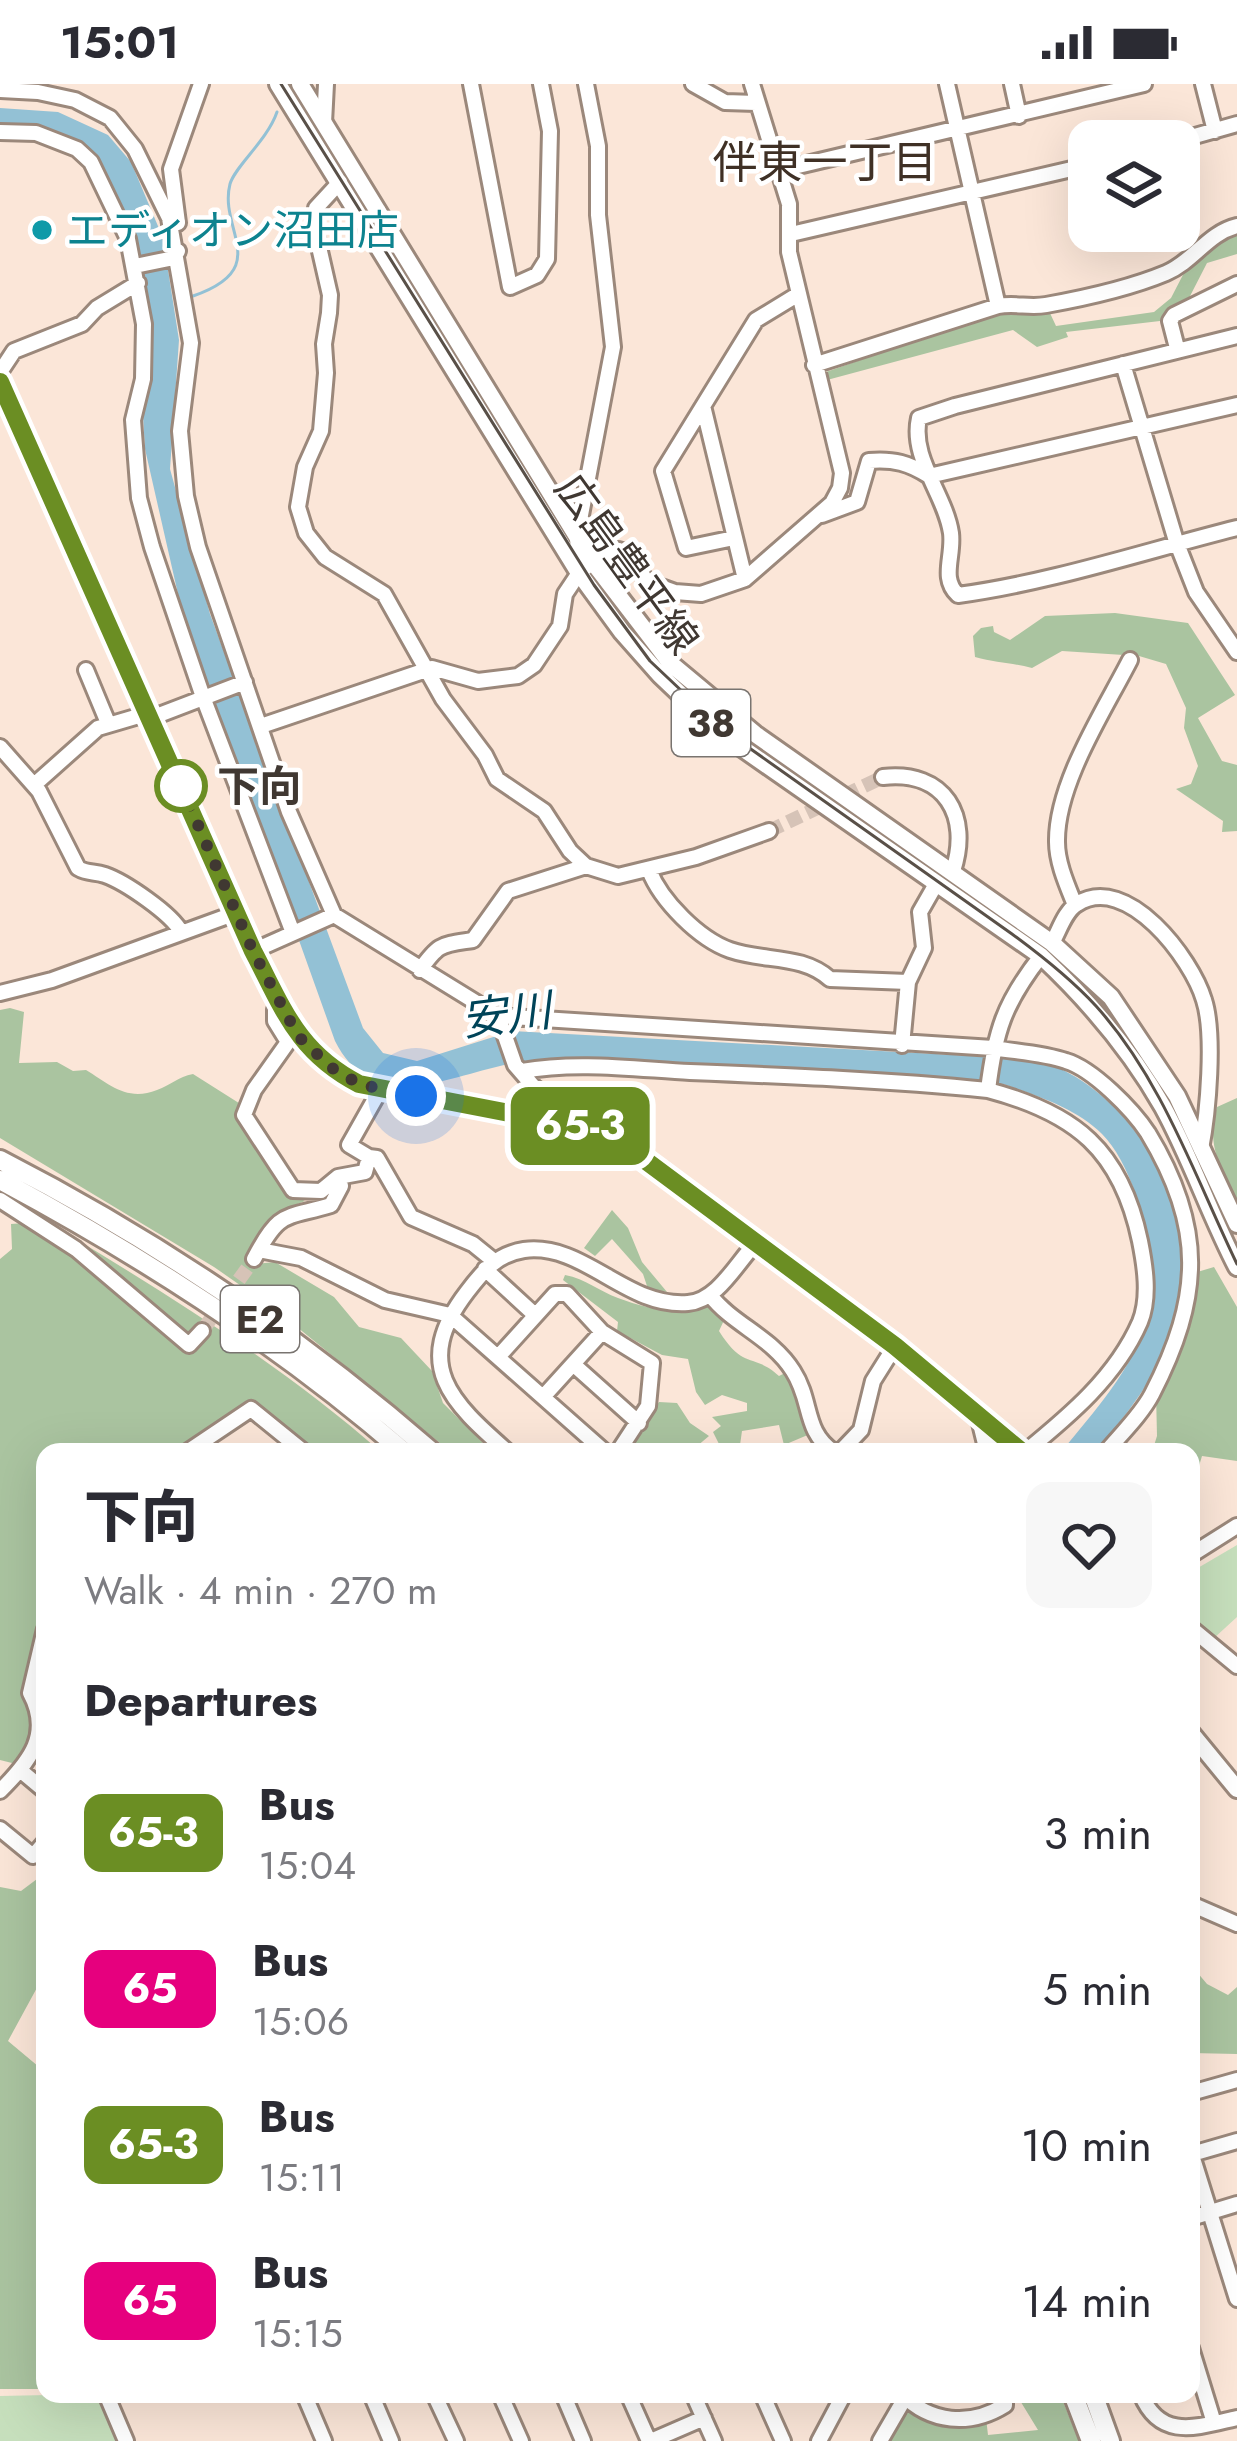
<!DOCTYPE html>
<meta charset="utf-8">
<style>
body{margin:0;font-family:Jost,"Noto Sans JP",sans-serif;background:#f7f7f7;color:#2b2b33;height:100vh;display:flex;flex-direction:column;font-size:45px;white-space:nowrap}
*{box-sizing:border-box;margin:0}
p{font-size:39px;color:#7c7c81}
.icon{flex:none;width:66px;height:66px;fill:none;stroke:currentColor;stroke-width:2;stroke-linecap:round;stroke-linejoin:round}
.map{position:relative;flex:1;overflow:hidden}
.details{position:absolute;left:36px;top:1359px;width:1164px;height:960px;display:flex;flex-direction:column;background:#fff;border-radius:24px;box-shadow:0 12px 48px #0002}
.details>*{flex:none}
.badge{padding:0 24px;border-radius:18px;font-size:42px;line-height:78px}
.fabs{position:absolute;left:1068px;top:36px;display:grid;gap:24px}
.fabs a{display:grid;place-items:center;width:132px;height:132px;border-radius:24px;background:#fff;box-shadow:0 12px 48px #0002;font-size:60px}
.you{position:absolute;width:60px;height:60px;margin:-30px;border:9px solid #fff;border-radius:50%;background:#1a73e8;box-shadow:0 0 0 18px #1a73e833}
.map>.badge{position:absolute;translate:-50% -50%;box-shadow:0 0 0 6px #fff}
h2{padding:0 48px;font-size:45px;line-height:108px}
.round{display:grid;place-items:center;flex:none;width:126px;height:126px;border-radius:24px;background:#f7f7f7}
.overview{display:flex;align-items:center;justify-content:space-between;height:204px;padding:0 48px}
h1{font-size:57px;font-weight:800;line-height:90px}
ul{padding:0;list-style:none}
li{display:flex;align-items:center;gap:36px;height:156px;padding:0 48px}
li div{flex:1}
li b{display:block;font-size:45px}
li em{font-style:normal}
li .badge{min-width:132px;font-weight:700;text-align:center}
.status{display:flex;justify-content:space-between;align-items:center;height:84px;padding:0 60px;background:#fff;direction:ltr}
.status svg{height:33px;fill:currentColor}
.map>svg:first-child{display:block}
.green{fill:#c6dfbc}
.forest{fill:#aac4a0}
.water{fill:#93c1d5}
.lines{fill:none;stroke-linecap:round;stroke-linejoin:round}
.stream{stroke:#93c1d5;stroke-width:3}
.minor-tunnel{stroke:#d6c3b7;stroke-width:14;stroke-dasharray:14 7;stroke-linecap:butt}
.minor-casing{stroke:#9b887b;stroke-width:20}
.major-casing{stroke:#9b887b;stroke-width:22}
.highway-casing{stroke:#9b887b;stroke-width:24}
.minor{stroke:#fff;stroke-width:14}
.major{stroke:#fff;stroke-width:16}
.highway{stroke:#fff;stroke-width:18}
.tram{stroke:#595048;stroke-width:3}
.line-casing{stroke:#fff;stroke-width:27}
.line{stroke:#6b8e23;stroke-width:18}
.walk{stroke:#403832;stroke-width:12;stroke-dasharray:0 21.6}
.culture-dot{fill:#0f9aa8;stroke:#fff;stroke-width:4.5}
.stop-dot{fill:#fff;stroke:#6b8e23;stroke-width:6}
.labels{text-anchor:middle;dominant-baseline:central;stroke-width:9;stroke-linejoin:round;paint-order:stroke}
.shield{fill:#fff;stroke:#797470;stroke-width:3}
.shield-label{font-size:39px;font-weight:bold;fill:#403832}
.culture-label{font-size:42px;fill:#0d838f;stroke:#fff;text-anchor:start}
.street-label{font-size:42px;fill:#403832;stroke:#fff}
.stop-label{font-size:42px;font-weight:bold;fill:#403832;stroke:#fff;text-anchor:start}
.neighbourhood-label{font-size:45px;fill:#3f3025;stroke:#fff}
.water-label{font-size:45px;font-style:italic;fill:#004459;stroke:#fff}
</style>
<div class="status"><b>15:01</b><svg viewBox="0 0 49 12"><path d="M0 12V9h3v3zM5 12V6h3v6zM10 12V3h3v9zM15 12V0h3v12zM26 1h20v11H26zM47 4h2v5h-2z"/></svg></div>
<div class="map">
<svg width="1237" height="2357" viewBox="0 0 1237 2357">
<rect width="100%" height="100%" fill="#fbe6d8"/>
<path class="green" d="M 1237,1461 L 1237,1533 L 1213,1555 L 1191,1536 L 1191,1488 Z
M 96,2310 L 116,2357 L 0,2357 L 0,2312 Z"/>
<path class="forest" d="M 1237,149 L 1237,170 L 1207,179 L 1188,216 L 1160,237 L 1066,248 L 1068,253 L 1037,263 L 1013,246 L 827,296 L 824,293 L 826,288 L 1012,223 L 1049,227 L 1056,242 L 1154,228 L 1171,214 L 1186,185 L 1226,151 Z
M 1115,529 L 1188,539 L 1235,611 L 1198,634 L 1222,677 L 1237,681 L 1237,747 L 1222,748 L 1223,737 L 1176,705 L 1191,700 L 1198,682 L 1184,644 L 1186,624 L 1166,580 L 1139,572 L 1062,567 L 1032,584 C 1014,579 996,579 975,573 L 973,552 L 981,544 L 993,542 L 994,548 L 1010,556 L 1045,532 Z
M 10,924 L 24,928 L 19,979 L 57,978 L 73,987 L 86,986 C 109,1000 127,1018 157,1006 C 171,1001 178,993 193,990 L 242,1021 L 292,1110 L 305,1117 C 279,1126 255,1151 244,1175 L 255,1180 L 275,1178 L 334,1213 L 359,1243 L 401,1254 L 432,1287 L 443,1319 L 492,1368 L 451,1368 L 276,1226 L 214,1183 L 0,1054 L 0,926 Z
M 1237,1014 L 1237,1120 C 1222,1087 1205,1060 1217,1023 Z
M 612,1126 L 628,1144 L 642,1178 L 667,1208 L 648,1205 L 643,1190 L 612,1155 L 595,1172 L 584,1164 Z
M 25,1139 L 59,1158 L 64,1148 C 174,1214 285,1284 381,1368 L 307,1368 L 253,1323 L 181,1368 L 45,1368 L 45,1540 L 26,1597 L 25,1618 L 38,1631 L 37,1650 L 16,1680 L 0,1676 L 0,1175 L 12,1165 L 11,1140 Z
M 1214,1183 L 1237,1223 L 1237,1377 L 1202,1372 L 1194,1399 L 1198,1416 L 1191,1420 L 1191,1368 L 1152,1368 L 1157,1352 L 1156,1309 L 1194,1189 Z
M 565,1191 C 586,1195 599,1207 618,1214 C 650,1226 680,1231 712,1219 L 726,1232 L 719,1247 C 744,1287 753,1268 779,1292 L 787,1288 L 794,1296 L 810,1350 L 784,1361 L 779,1341 L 742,1347 L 739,1368 L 723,1368 L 713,1348 L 721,1342 L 712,1333 L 747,1327 L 747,1319 L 722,1311 L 705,1321 L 696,1308 L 688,1275 L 662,1271 L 617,1247 L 618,1238 L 563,1196 Z
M 659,1318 L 677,1319 L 690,1339 L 709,1352 L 690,1368 L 626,1368 Z
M 45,1789 L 45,1889 L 8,1957 L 45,1988 L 45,2305 L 0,2305 L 0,1803 L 21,1807 Z
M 1191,1881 L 1207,1900 L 1228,1911 L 1237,1903 L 1237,1970 L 1191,1969 Z
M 1016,2310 L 1060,2310 L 1079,2357 L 890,2357 L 902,2332 L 910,2328 L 935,2338 L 986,2334 L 988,2351 L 1038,2346 Z"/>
<path class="water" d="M 0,24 L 58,28 L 108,51 L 131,78 L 163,154 L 179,256 L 170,385 L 210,530 L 363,944 L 383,969 L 417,977 L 512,947 L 1009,974 C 1026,977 1048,978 1063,986 C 1142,1025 1198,1130 1182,1217 C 1172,1274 1131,1325 1096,1368 L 1061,1368 C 1093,1329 1133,1285 1147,1236 C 1161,1186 1139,1087 1102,1050 C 1076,1024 1037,1012 1003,1000 L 556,975 C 538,977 518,977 500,982 C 440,996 372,1030 335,957 L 183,532 L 145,365 L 143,332 L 151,279 L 149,229 L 134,155 L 81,62 L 37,42 L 0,42 Z"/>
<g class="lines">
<path class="stream" d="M 193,212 C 274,184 218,146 230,100 C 235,82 267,57 277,28"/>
<path class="minor-tunnel" d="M 769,747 L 883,693
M 202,1247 L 254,1175"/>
<g class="minor-casing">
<path id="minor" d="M 471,0 L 510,203 L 537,191 L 547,175 L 550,47 L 541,0
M 693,0 L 725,18 L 756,19
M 947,0 L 998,222
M 1012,0 L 1019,32
M 1203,0 L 1215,47
M 0,6 L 38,8 L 75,16 L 110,34 L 135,65 L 169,134 L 191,259 L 180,347 L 186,412 L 198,463 L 289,728 L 334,831 L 498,932 L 993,964 C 1017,968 1043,969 1066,977 C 1093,985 1133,1026 1148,1049 C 1205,1143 1202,1213 1152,1310 C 1141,1331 1121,1350 1106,1368
M 324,39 L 326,0
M 0,48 L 36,49 L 77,65 L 91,78 L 128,155 L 144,240 L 143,295 L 133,336 L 139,414 L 152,463 L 203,613 L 293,849
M 1177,57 L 1237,40
M 777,87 L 1144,0
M 340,98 L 316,124 L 314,141 L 330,211 L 329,229 L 324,260 L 326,289 L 321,347 L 305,383 L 298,423 L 306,449 L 325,473 L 384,510 L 443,615 L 485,671 L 497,695 L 544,727 L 570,767 L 586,782 L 618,792 L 696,773 L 769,747
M 178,139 L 171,85 L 201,0
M 791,150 L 1089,81
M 135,182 L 174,174 L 178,167
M 1237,252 L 955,322 L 919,334 C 910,374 945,410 951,449 C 954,473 940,494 958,511 C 1053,498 1145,467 1237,444
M 1177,264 L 1170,237 L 1174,231 L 1237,200
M 1123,280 L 1176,457 L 1196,508 L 1237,568
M 814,281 L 998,222 C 1015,219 1030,224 1046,221 C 1085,214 1130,204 1166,189 C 1194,177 1208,149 1237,142
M 0,288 L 14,267 L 82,240 L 97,224 L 138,199
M 703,322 L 745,495
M 822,431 L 857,418 L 869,377 C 894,375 909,379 929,392 L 1237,321
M 734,454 L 686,464 L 663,387 L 756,236 L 797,211
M 579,489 L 577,452 L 613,263 L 598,131 L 598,62 L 586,0
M 86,586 L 108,639
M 151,634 L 245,598
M 261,642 L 432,584 L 478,597 L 518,592 L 534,581 L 560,542 L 565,510 L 579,489 L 604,469 L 618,466 L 629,469 L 647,498 L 675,508 L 701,510 L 745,495 L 832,419 L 840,404 L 842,389 L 789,168 L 789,120 L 752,0
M 0,663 L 39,707 L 78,784 C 88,790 94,787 105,791 C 125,798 172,830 181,848
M 883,693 C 945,686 971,732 953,787
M 34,701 L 98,644 L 149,629
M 649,786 C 661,817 699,855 730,866 C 765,878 802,870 830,895 L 908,898
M 1075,821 C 1067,801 1057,779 1057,758 C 1056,700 1104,627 1130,576
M 1052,859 C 1059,847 1065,827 1077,820 C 1127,788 1192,875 1204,916 C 1215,950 1208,1029 1201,1065
M 253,867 L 334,831
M 420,886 C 439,859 441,861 473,856 L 508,807 L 586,782
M 0,909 L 52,896 L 236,829
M 279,923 L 275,926 L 275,937 L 288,958 L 254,1006 L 244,1031 L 293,1106 L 321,1107 L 338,1093 L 365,1088 L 369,1073 L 349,1061 L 380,1006
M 498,932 L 515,981 L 534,1003 L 585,1041
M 902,961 L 908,898 L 924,864 L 920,828 L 936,800
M 522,987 C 577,977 635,985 690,988 C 789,992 888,996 988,1006
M 369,1073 L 377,1074 L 411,1133 L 473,1160 L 494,1177
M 0,1116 L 76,1165 L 189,1261 L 202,1247
M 259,1166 L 301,1174 L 385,1216 L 450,1231 L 605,1368
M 254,1175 C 280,1125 285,1135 331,1121 L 341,1102 L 338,1093
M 485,1185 L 535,1231
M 710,1211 C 733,1241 772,1253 793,1287 C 813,1318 803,1347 834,1368
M 498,1273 L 555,1210 L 567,1210 L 602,1248 L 652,1279 L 648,1322 L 618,1368
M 573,1280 L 639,1339
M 543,1313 L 602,1248
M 978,1331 L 987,1368
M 187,1368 L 251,1325 L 304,1368
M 508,1368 C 451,1318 411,1281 467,1208 C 482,1188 497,1170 524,1166 C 584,1158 626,1224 688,1219 C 717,1217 736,1180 755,1160
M 840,1368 L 861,1346 L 873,1297 L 895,1262
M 1025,1368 C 1069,1332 1116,1293 1140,1238 C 1150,1213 1145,1182 1140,1157 C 1121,1066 1075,1029 988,1006 C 995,948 1004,919 1041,872
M 1191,1471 L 1237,1442
M 1191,1544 L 1237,1582
M 20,1686 L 45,1707
M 0,1707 C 30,1677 52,1650 30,1609 L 45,1545
M 0,1745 L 33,1772 L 45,1758
M 1191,1820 L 1237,1840
M 1191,2009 L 1237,1996
M 1191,2068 L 1237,2215
M 1192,2070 L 1237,2057
M 1191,2134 L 1237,2120
M 1191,2264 L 1214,2339
M 106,2310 L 126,2357
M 304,2310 L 324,2357
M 371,2310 L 391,2357
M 434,2310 L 456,2357
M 500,2310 L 521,2357
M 563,2310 L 583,2357
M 628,2310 L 649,2357
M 693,2310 L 714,2357
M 762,2310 L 783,2357
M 902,2310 C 930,2339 970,2343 1005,2321 L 1005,2310
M 1141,2310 C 1160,2357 1197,2343 1237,2334
M 651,2357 L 704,2334
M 819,2357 L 844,2310
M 880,2357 L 905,2314"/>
</g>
<g class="major-casing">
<path id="major" d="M 278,0 L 579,489 L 622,548 L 660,591 L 722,650 L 1041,872 C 1089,917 1130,965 1163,1023 C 1191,1074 1210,1131 1237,1183
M 300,0 L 592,477 L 671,580 L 755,650 L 1052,859 L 1111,913 L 1177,1012 L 1237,1140
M 0,298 L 253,867 C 283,925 297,968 359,999 L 592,1045 L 626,1062 L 895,1262 L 1022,1368
M 1191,1649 L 1237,1705"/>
</g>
<g class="highway-casing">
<path id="highway" d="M 0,1076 C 154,1155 301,1254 432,1368
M 0,1096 C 142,1172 282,1262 404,1368
M 1073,2310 L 1091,2357
M 1093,2310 L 1110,2357"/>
</g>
<use href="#minor" class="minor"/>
<use href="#major" class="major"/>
<use href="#highway" class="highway"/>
<path class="tram" d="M 281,0 L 594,501 L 650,577 L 721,644 L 1012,850 C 1042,872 1070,894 1096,922 C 1162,995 1195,1093 1237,1180"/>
</g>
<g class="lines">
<g class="line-casing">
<path id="line" d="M 0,298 L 253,867 C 283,924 297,968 359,1000 L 592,1045 L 626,1062 L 895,1262 L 1022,1368"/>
</g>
<use href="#line" class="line"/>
<path class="walk" d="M 181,702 L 253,867 L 298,952 L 332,984 L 359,1000 L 416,1012"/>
</g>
<circle class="culture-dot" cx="42" cy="146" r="12"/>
<circle class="stop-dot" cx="181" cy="702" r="24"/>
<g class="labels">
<g class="shield">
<rect x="672" y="606" width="78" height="66" rx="9"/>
<rect x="221" y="1202" width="78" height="66" rx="9"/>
</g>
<g class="shield-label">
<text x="711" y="639">38</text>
<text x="260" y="1235">E2</text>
</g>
<g class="culture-label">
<text x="66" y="146">エディオン沼田店</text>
</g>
<g class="street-label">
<text transform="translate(627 480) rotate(54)">広島豊平線</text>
</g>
<g class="stop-label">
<text x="217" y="702">下向</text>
</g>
<g class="neighbourhood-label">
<text x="825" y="78">伴東一丁目</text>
</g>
<g class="water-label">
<text transform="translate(506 931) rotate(-7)">安川</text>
</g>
</g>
</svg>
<div class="fabs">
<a><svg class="icon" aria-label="layers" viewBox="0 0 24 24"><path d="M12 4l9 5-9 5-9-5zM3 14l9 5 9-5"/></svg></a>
</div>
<div class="you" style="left:416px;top:1012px"></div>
<b class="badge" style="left:580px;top:1042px;background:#6b8e23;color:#fff">65-3</b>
<section class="details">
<div class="overview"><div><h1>下向</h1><p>Walk · 4 min · 270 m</p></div><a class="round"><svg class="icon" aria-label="heart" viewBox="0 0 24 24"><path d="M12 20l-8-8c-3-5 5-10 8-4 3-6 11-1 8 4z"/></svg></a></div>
<h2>Departures</h2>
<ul>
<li><span class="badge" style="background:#6b8e23;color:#fff">65-3</span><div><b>Bus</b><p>15:04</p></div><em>3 min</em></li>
<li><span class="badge" style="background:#e6007e;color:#fff">65</span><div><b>Bus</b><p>15:06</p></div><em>5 min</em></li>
<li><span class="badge" style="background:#6b8e23;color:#fff">65-3</span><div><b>Bus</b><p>15:11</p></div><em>10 min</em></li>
<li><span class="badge" style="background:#e6007e;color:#fff">65</span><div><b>Bus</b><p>15:15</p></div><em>14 min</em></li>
</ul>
</section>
</div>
